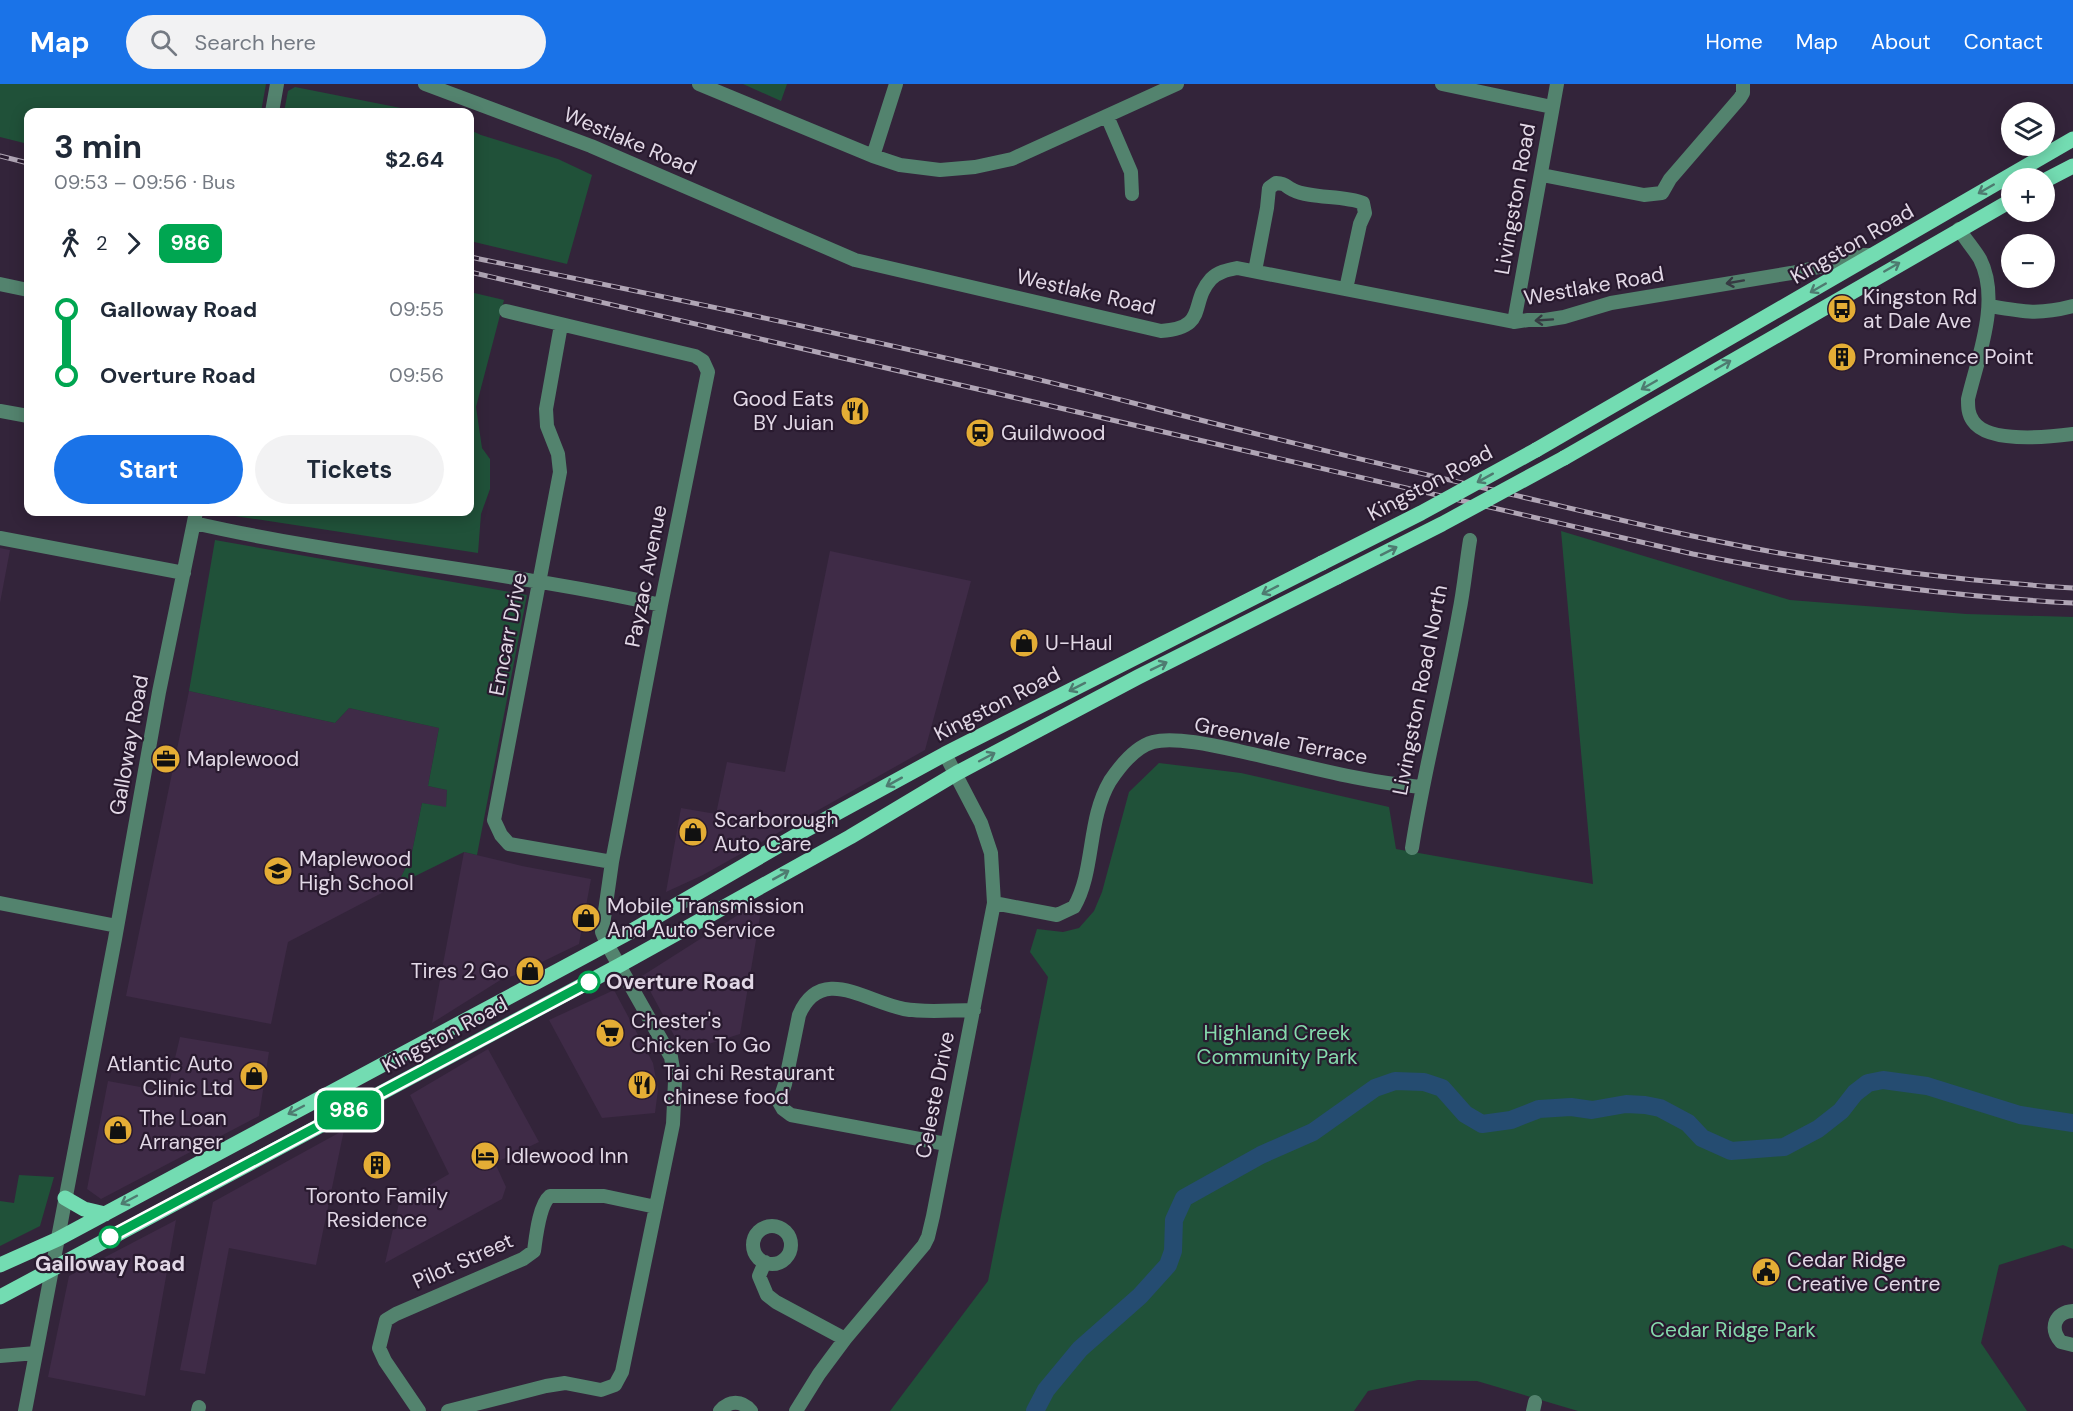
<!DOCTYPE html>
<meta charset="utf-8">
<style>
body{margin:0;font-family:"DM Sans",sans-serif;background:#f2f2f3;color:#1f2937;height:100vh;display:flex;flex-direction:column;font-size:22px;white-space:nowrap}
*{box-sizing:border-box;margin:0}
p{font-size:20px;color:#747a83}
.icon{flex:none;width:33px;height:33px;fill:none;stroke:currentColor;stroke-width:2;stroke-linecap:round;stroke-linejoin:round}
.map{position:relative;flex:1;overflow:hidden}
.panel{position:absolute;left:24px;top:24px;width:450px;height:408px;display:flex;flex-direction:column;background:#fff;border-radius:12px;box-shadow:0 3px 15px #0003}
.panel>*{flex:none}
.badge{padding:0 12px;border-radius:9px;font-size:21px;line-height:39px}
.buttons{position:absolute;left:2001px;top:18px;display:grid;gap:12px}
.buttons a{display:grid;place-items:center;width:54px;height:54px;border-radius:50%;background:#fff;box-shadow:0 3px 15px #0003;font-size:30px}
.map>.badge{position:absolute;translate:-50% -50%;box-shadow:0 0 0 3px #fff}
.legs{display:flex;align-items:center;gap:9px;height:66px;padding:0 30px;font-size:20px}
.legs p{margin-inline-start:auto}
.overview{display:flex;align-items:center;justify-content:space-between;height:102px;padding:0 30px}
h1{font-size:33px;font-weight:700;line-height:45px}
.primary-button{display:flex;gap:12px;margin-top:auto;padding:12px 30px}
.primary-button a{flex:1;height:69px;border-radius:36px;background:#1a73e8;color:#fff;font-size:24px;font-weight:700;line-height:69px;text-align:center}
.primary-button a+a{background:#f2f2f3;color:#1f2937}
ul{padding:0 30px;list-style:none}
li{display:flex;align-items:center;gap:21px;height:66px;font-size:22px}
li i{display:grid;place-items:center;width:9px;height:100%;margin:0 8px;background:currentColor}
li i::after{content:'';width:15px;height:15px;margin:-8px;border:4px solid;border-radius:50%;background:#fff}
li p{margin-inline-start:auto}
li:first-child i{background:linear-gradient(#0000 50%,currentColor 0)}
li:last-child i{background:linear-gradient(currentColor 50%,#0000 0)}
header{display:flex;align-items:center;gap:36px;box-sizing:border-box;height:84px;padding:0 30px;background:#1a73e8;color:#fff}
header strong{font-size:28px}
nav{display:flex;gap:33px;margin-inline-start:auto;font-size:21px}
.search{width:420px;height:54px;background:#f2f2f3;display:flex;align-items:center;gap:15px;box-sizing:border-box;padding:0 21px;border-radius:33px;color:#747a83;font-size:22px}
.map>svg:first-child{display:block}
.built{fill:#3f2b47}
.green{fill:#205139}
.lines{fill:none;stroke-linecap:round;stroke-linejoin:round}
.river{stroke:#254c71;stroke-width:18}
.minor{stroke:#53836e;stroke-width:14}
.major{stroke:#73dcb2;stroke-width:15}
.rail-casing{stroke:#b0a5b5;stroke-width:5}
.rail{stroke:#291a2f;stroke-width:3;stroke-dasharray:9;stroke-linecap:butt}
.major-bridge{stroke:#73dcb2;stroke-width:15}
.oneway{stroke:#4e7b70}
.oneway2{stroke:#363a42}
.line-1-casing{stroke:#fff;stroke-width:14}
.line-1{stroke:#00a651;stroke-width:9}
.stop-1-dot{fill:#fff;stroke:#00a651;stroke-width:3}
.labels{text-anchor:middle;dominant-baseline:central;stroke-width:4.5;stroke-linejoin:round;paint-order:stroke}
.street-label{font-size:21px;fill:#e2d8e6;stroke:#291a2f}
.poi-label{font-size:21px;fill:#e2d8e6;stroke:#291a2f;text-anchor:start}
.stop-label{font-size:21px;font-weight:bold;fill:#e2d8e6;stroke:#291a2f;text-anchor:start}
.park-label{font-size:21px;fill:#85daac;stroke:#291a2f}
</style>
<header>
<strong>Map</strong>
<div class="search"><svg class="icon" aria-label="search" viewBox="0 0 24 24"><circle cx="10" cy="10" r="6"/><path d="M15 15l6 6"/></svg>Search here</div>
<nav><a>Home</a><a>Map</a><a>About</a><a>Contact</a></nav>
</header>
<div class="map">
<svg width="2073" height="1327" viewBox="0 0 2073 1327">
<rect width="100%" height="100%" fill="#33243a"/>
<path class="built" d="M 0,464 L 10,466 L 0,519 Z
M 830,467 L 971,497 L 925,666 L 703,791 L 666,808 L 681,724 L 716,730 L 727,678 L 785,688 Z
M 189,607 L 335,639 L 349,624 L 439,644 L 428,702 L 447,706 L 446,724 L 422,719 L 411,773 L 397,801 L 288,858 L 271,940 L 126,912 Z
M 464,768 L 522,782 L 591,795 L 579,860 L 513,892 L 502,895 L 432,939 Z
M 763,815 L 740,950 L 683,968 L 642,892 Z
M 614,906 L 653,979 L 658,1006 L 655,1029 L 602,1034 L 549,936 Z
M 180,953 L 269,968 L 259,1032 L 101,1115 L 87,1105 L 108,997 L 167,1008 Z
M 488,965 L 539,1058 L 495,1079 L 506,1103 L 502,1115 L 385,1179 L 399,1119 L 449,1090 L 410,1011 Z
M 344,1046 L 316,1181 L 229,1164 L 205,1290 L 180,1286 L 213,1118 Z
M 176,1136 L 145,1312 L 48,1293 L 69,1192 Z"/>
<path class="green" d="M 0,0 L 266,0 L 261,28 L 28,28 L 28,60 L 0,53 Z
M 743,0 L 787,0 L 781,17 Z
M 295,3 L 421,28 L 284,28 L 288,7 Z
M 470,46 L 481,51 L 558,75 L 592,91 L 567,180 L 470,157 Z
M 470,208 L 504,216 L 476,323 L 482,364 L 490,375 L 490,405 L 481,430 L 478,469 L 209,428 L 470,428 Z
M 1561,447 L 1790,516 L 1966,530 L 2073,533 L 2073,1165 L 2063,1161 L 1999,1181 L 1981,1259 L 2027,1327 L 1578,1327 L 1477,1297 L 1418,1296 L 1368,1307 L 1354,1327 L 890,1327 L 988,1197 L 1048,893 L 1030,868 L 1037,845 L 1063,848 L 1079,844 L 1094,827 L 1102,808 L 1129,708 L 1159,679 L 1241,689 L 1389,723 L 1396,765 L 1593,800 Z
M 215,456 L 527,511 L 477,771 L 464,768 L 397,801 L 411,773 L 422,719 L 446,723 L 447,706 L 428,702 L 439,644 L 349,624 L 335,639 L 189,607 Z
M 19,1091 L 54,1093 L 40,1142 L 0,1162 L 0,1117 L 14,1119 Z"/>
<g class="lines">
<path class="river" d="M 1035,1327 L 1046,1306 L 1080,1265 L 1140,1212 L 1168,1181 L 1173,1167 L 1174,1136 L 1184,1114 L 1261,1071 L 1313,1048 L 1375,1004 L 1395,997 L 1424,998 L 1442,1004 L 1465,1030 L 1482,1040 L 1511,1036 L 1539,1025 L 1571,1023 L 1592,1026 L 1626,1020 L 1645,1021 L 1660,1024 L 1688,1039 L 1702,1054 L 1731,1067 L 1784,1063 L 1818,1045 L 1841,1027 L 1855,1009 L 1868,999 L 1883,996 L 1927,1002 L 2020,1031 L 2073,1039"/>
<path class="minor" d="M 425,0 L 591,62 L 855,176 L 1161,247 C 1209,244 1189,219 1211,195 C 1218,188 1227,186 1237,184 L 1514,238 L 1528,236 L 1545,236 L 1564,233 L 1611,219 L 1791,189 L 1824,182 L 1853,171 L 1874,171
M 699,0 L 873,72 L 900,81 L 940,86 L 975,83 L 1012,75 L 1177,0
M 1442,0 L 1552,23
M 272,28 L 277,0
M 1107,32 L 1131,88 L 1132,110
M 873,72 L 896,0
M 1542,91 L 1644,111 L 1662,109 L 1670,95 L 1740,14 L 1743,9 L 1743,0
M 1959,145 C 1965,155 1974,165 1980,175 C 2001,216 1978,273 1968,315 C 1968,323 1968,330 1973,337 C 1988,360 2050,353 2073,350
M 1255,187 L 1267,124 L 1269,104 L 1276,99 C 1288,100 1284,102 1293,106 C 1311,115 1344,111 1363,119 L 1365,129 L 1360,140 L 1346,205
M 0,200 L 28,206
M 1990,222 C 2024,228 2039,231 2073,222
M 1514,238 L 1557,0
M 561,241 L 546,325 L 547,342 L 558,370 L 560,388 L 494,736 L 501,751 L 509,760 L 612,778
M 0,327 L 28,332
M 194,439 C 348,474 507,487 661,521
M 0,454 L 184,489
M 1412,764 C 1424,685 1445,608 1459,529 C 1464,505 1466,480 1470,456
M 0,819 L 117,842
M 994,819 L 1057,831 L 1074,823 C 1095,787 1087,736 1110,697 C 1120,682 1135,663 1153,658 C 1174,652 1217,662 1239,667 C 1299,680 1359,698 1421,703
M 946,1060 L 791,1031 L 783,1025 L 779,1018 L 785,1000 L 799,931 C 821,880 866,918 904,925 C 926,929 951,926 974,926
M753 1161a19 19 0 1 1 38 0a19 19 0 1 1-38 0Z
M 765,1178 L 759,1192 L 767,1211 L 776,1218 L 845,1255
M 2073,1227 C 2055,1228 2049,1244 2061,1258 L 2073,1261
M 0,1272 L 36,1269
M 25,1327 L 115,855 L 159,608 L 196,428
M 198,1327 L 199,1323
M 419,1327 L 385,1277 L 379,1264 L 386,1236 L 396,1230 L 523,1175 L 534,1167 C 536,1153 539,1121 550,1112 L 604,1112 L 656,1123
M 448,1327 L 546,1302 L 565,1299 L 601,1306 L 615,1301 L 622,1288 L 673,1040 L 675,997 L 671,973 L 607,860 L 602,848 L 612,778 L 661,521 L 708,288 L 703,277 L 695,272 L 506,227
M 720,1327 C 729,1316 742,1316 751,1327
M 796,1327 L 819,1290 L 845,1255 L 924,1161 L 928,1153 L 933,1132 L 994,819 L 991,769 L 981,739 L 945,670
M 1533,1327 L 1535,1318"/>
<path class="major" d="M 2044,97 L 2073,82
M 1536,366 L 2073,55
M 1564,374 L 2012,116
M 65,1114 L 84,1125 L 105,1130
M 0,1181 L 58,1155 L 630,848 L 804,747 L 945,670 L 1322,479
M 0,1213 L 620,881 L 850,753 L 957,689 L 1138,593 L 1337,493"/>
<g class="rail-casing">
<path id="rail" d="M 0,72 L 28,79
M 470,173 C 695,219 922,265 1145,322 C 1262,352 1380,380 1497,407 C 1591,429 1684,452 1779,469 C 1876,486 1974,498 2073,504
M 470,188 L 1693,470 C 1819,495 1945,512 2073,519"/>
</g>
<use href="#rail" class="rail"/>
<path class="major-bridge" d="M 1322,479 L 1421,429 L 1536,366
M 1337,493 L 1442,440 L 1564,374"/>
</g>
<defs><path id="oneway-shaft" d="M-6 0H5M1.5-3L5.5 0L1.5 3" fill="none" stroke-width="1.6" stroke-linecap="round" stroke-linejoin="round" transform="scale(1.5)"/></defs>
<g class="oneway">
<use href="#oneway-shaft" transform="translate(1986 105) rotate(150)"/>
<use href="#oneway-shaft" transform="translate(1892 183) rotate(-30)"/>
<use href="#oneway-shaft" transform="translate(1818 204) rotate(150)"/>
<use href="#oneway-shaft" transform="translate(1723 281) rotate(-30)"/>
<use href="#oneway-shaft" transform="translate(1649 301) rotate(150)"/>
<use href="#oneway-shaft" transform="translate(1485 394) rotate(151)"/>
<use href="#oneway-shaft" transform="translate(1389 467) rotate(-27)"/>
<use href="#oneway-shaft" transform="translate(1270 506) rotate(153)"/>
<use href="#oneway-shaft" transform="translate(1159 582) rotate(-26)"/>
<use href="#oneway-shaft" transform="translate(1077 603) rotate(153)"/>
<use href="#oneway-shaft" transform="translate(987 673) rotate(-28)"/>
<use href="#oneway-shaft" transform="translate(894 698) rotate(151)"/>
<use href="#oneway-shaft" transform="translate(781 791) rotate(-29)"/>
<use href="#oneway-shaft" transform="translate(296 1026) rotate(152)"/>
<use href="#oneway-shaft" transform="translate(129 1116) rotate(152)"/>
</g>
<g class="oneway2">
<use href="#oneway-shaft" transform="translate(1735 198) rotate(170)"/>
<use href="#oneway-shaft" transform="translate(1544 236) rotate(176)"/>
</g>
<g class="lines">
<g class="line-1-casing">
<path id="line-1" d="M 110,1153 L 589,898"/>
</g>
<use href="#line-1" class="line-1"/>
</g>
<defs>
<g id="bus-disc" transform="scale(1.5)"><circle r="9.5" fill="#e4ad35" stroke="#291a2f"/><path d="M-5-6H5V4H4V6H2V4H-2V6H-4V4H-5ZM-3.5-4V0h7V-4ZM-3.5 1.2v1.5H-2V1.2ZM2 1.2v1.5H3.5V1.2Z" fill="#111"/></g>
<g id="building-disc" transform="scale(1.5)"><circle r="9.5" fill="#e4ad35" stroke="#291a2f"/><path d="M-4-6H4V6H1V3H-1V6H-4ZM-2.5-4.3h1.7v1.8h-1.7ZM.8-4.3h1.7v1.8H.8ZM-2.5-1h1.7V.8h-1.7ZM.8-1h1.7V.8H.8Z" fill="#111"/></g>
<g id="restaurant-disc" transform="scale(1.5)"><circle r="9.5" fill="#e4ad35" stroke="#291a2f"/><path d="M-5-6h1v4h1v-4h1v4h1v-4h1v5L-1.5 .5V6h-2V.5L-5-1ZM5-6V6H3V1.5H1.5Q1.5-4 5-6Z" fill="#111"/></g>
<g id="station-disc" transform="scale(1.5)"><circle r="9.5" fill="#e4ad35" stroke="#291a2f"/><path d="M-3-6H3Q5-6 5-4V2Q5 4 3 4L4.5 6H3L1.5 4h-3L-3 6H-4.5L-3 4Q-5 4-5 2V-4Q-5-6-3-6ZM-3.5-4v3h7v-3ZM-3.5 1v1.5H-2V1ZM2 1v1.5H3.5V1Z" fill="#111"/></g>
<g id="shop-disc" transform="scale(1.5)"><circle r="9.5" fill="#e4ad35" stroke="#291a2f"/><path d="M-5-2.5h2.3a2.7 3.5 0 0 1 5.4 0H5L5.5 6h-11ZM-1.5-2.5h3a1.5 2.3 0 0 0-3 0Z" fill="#111"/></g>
<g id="office-disc" transform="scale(1.5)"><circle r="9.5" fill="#e4ad35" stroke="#291a2f"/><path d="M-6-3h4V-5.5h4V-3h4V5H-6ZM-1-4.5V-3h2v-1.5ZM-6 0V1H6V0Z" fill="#111"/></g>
<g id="school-disc" transform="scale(1.5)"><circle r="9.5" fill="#e4ad35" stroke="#291a2f"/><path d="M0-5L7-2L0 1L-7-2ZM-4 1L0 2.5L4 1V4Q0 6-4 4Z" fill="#111"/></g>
<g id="supermarket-disc" transform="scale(1.5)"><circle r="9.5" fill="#e4ad35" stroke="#291a2f"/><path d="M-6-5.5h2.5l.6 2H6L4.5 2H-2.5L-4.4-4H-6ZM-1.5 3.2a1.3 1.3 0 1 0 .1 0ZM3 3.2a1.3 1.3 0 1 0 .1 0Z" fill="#111"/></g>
<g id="hotel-disc" transform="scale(1.5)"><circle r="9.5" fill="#e4ad35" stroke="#291a2f"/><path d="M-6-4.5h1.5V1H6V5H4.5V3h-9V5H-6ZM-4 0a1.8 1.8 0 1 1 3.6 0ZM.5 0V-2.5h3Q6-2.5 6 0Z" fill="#111"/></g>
<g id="civic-disc" transform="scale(1.5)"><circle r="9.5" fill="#e4ad35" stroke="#291a2f"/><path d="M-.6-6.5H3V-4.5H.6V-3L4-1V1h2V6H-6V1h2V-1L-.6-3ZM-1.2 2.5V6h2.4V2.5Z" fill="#111"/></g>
</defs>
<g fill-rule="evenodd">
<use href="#bus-disc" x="1842" y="225"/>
<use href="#building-disc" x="1842" y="273"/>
<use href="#restaurant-disc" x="855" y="327"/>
<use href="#station-disc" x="980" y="349"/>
<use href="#shop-disc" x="1024" y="559"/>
<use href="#office-disc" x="166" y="675"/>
<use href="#shop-disc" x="693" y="748"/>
<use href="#school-disc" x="278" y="787"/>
<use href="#shop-disc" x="586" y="834"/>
<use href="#shop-disc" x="530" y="887"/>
<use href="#supermarket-disc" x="610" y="949"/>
<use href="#shop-disc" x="254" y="992"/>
<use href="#restaurant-disc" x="642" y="1001"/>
<use href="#shop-disc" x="118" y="1046"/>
<use href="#hotel-disc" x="485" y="1072"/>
<use href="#building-disc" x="377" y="1081"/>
<use href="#civic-disc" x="1766" y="1188"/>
</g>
<g class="stop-1-dot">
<circle cx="589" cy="898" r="10"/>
<circle cx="110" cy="1153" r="10"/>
</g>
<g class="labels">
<g class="street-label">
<text transform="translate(630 57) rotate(23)">Westlake Road</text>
<text transform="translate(1515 115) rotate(-80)">Livingston Road</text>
<text transform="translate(1852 160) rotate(-30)">Kingston Road</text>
<text transform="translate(1594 202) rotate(-10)">Westlake Road</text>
<text transform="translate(1086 208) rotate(13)">Westlake Road</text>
<text transform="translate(1430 399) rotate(-28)">Kingston Road</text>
<text transform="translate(646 492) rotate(-79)">Payzac Avenue</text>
<text transform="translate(508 550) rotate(-79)">Emcarr Drive</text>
<text transform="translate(1420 606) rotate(-79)">Livingston Road North</text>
<text transform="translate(997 620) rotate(-27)">Kingston Road</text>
<text transform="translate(1281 657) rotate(11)">Greenvale Terrace</text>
<text transform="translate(129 661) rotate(-80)">Galloway Road</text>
<text transform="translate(445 951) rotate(-28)">Kingston Road</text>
<text transform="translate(935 1011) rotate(-79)">Celeste Drive</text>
<text transform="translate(463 1177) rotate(-24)">Pilot Street</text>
</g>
<g class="poi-label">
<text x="1863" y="213">Kingston Rd<tspan x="1863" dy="24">at Dale Ave</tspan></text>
<text x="1863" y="273">Prominence Point</text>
<text x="834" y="315" text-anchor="end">Good Eats<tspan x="834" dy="24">BY Juian</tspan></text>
<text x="1001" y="349">Guildwood</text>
<text x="1045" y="559">U-Haul</text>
<text x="187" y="675">Maplewood</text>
<text x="714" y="736">Scarborough<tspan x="714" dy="24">Auto Care</tspan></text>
<text x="299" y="775">Maplewood<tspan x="299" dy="24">High School</tspan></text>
<text x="607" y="822">Mobile Transmission<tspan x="607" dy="24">And Auto Service</tspan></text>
<text x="509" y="887" text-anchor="end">Tires 2 Go</text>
<text x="631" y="937">Chester's<tspan x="631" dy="24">Chicken To Go</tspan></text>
<text x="233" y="980" text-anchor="end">Atlantic Auto<tspan x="233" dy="24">Clinic Ltd</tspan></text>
<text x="663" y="989">Tai chi Restaurant<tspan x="663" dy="24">chinese food</tspan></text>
<text x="139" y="1034">The Loan<tspan x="139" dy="24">Arranger</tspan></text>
<text x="506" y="1072">Idlewood Inn</text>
<text x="377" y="1112" text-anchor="middle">Toronto Family<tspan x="377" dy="24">Residence</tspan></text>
<text x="1787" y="1176">Cedar Ridge<tspan x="1787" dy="24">Creative Centre</tspan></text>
</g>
<g class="stop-label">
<text x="606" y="898">Overture Road</text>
<text x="110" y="1180" text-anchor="middle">Galloway Road</text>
</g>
<g class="park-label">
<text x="1277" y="949">Highland Creek<tspan x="1277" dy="24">Community Park</tspan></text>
<text x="1733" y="1246">Cedar Ridge Park</text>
</g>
</g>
</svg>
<div class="buttons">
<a><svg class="icon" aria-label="layers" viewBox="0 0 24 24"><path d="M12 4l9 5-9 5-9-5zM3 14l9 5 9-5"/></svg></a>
<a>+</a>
<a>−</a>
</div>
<b class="badge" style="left:349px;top:1026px;background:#00a651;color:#fff">986</b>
<section class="panel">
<div class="overview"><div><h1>3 min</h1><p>09:53 – 09:56 · Bus</p></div><b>$2.64</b></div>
<div class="legs"><svg class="icon" aria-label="walk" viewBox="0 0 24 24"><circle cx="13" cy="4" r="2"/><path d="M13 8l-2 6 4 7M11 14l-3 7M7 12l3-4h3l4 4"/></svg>2<svg class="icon" aria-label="forward" viewBox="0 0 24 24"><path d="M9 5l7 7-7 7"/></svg><b class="badge" style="background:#00a651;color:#fff">986</b></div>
<ul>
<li><i style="color:#00a651"></i><b>Galloway Road</b><p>09:55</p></li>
<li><i style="color:#00a651"></i><b>Overture Road</b><p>09:56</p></li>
</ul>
<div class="primary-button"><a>Start</a><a>Tickets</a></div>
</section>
</div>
